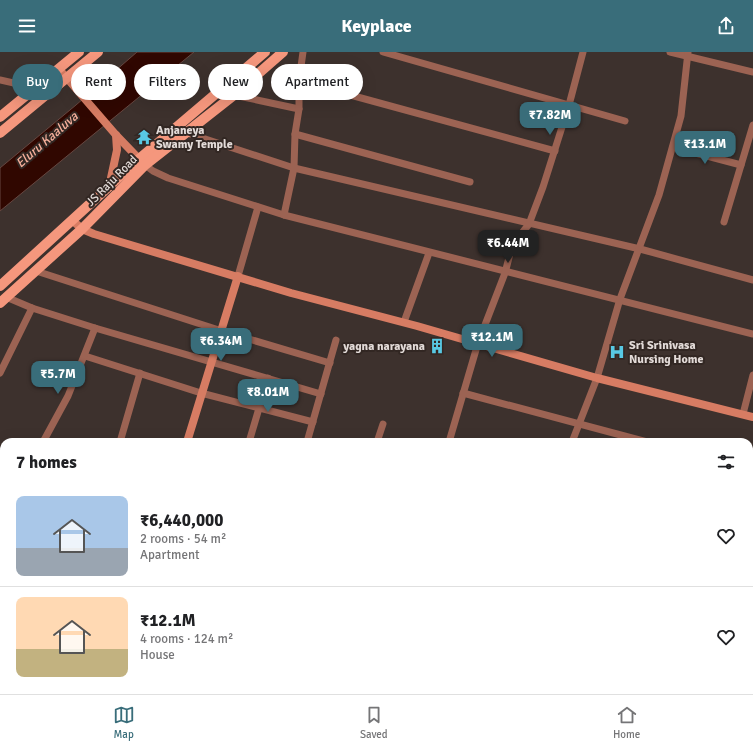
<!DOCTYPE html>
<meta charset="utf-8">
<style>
body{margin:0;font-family:Signika,sans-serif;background:#f6f6f6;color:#202124;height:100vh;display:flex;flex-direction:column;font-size:15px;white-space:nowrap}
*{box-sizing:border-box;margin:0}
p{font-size:13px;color:#757577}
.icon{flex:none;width:22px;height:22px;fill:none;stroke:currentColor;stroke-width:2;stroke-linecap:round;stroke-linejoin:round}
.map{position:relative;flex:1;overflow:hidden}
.panel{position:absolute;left:0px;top:386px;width:753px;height:256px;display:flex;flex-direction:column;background:#fff;border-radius:12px 12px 0 0;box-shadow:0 4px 16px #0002}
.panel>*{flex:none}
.top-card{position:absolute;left:12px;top:12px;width:400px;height:36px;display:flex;gap:8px}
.price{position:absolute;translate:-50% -34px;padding:0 9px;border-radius:8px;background:#396d7a;color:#fff;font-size:13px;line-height:26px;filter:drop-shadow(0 1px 2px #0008)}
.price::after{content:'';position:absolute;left:50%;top:24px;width:12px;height:9px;margin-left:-6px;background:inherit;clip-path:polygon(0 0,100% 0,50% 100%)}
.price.current{background:#222;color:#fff}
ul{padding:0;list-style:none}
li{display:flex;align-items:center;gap:12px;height:100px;padding:0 16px}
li+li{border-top:1px solid #e0e0e0}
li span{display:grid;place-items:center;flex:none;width:112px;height:80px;border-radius:8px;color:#555}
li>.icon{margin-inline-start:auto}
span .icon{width:48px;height:48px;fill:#fffc;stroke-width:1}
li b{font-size:17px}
h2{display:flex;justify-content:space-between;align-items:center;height:48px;padding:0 16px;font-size:17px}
.tag{padding:0 14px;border-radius:18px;background:#fff;box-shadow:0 4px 16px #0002;font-size:14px;line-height:36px}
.tag.current{background:#396d7a;color:#fff}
header{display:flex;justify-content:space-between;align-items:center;height:52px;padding:0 16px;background:#396d7a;color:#fff;font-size:18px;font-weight:800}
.tab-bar{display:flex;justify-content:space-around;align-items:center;height:56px;border-top:1px solid #e0e0e0;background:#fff;font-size:11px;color:#757577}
.tab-bar a{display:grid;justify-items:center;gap:2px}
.tab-bar .current{color:#396d7a}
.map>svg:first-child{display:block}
.water{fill:#300700;stroke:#664741}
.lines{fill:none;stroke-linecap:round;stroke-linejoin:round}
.street{stroke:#9c6353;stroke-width:7}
.secondary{stroke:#d77c63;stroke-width:8}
.primary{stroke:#f5977d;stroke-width:10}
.labels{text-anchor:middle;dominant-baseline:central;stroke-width:4;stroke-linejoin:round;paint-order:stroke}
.poi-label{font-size:12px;font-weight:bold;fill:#e3dbd8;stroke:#322723;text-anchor:start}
.street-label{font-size:12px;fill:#e3dbd8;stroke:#322723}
.water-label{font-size:13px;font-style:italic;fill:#f5af9b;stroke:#322723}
</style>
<header><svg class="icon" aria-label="menu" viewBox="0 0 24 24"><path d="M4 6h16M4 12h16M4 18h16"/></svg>Keyplace<svg class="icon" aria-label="share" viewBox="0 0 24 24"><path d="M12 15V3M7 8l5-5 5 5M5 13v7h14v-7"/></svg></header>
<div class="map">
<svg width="753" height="642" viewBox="0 0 753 642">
<rect width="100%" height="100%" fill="#3d312d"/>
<path class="water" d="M137,0h57l-194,159v-43l76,-63z"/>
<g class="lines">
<g class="street">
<path d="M303,0l-4,29 256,70"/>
<path d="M383,0l242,69"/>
<path d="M670,0l83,20"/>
<path d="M0,28l36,8 13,6"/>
<path d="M234,43l65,14"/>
<path d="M187,81l107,35 346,81 113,31"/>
<path d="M295,82l175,48"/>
<path d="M673,95l68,18"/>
<path d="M145,113l8,6 15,7 116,37 469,119"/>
<path d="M284,163l10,-47 1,-34 4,-25v-28"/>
<path d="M724,170l29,-97"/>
<path d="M36,219l186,60 108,32"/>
<path d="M238,224l20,-69"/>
<path d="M6,245l26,11 63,20 226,66"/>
<path d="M404,270l25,-69"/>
<path d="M85,304l116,37 112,29"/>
<path d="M0,321l32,-65"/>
<path d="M463,341l184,49"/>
<path d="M743,362l10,-39"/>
<path d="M43,390l25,-46 27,-68"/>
<path d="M120,390l20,-69"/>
<path d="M249,390l19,-64"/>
<path d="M307,390l29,-102"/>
<path d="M377,390l6,-18"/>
<path d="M449,390l29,-99 27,-70 7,-27 17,-22 14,-37 26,-82 14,-53"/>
<path d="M572,390l25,-64 23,-79 39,-104 22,-79 7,-64"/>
<path d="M0,402l4,3"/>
<path d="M0,431l4,-3"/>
<path d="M0,438l4,1"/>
<path d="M749,510l4,-1"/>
<path d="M0,520l4,-11"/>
<path d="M749,559l4,1"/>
<path d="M349,638l29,3"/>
<path d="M451,638l14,4"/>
<path d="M615,638l14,4"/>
<path d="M18,642l1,-4"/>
<path d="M98,642l13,-4"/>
<path d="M145,642l1,-4"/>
<path d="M228,642l1,-4"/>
<path d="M328,642v-4"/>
<path d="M416,642l1,-4"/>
<path d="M525,642l1,-4"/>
<path d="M595,642l1,-4"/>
<path d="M665,642l1,-4"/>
</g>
<g class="secondary">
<path d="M59,17l57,66 26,27"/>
<path d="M109,135l8,-37 -1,-15"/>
<path d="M72,168l10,9 12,5 197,59 126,33 180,52 156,39"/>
<path d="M187,390l51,-166"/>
<path d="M112,642l1,-4"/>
</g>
<g class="primary">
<path d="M0,65l79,-65"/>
<path d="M0,81l98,-81"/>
<path d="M0,234l139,-127 126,-107"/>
<path d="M0,251l82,-74 63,-64 89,-70 49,-43"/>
<path d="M749,481h4"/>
<path d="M749,499l4,-1"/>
<path d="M0,577l4,2"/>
<path d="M0,596l4,2"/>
</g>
</g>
<defs>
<symbol id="temple-bare" viewBox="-9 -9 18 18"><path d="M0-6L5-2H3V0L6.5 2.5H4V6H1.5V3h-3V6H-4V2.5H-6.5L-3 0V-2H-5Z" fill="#58c9e4" stroke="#322723" stroke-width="2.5" paint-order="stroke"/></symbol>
<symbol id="building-bare" viewBox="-9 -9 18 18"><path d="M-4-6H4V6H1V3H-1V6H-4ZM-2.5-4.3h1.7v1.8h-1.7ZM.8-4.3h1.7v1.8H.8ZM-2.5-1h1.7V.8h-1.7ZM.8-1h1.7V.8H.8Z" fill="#58c9e4" stroke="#322723" stroke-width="2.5" paint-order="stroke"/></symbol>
<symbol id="hospital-bare" viewBox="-9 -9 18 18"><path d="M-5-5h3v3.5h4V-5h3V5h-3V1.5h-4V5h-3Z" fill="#58c9e4" stroke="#322723" stroke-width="2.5" paint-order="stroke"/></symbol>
</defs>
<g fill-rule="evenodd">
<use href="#temple-bare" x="133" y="74" width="22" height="22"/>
<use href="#building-bare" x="426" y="283" width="22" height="22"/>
<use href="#hospital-bare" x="606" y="289" width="22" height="22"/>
</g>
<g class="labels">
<g class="poi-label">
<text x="156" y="78">Anjaneya<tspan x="156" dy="14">Swamy Temple</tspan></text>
<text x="629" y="293">Sri Srinivasa<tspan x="629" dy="14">Nursing Home</tspan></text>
<text x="425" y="294" text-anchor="end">yagna narayana</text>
</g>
<g class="street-label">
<text transform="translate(112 129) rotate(-45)">JS Raju Road</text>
</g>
<g class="water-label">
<text transform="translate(47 88) rotate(-41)">Eluru Kaaluva</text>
</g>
</g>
</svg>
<b class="price" style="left:550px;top:84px">₹7.82M</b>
<b class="price" style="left:705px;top:113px">₹13.1M</b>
<b class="price current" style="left:508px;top:212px">₹6.44M</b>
<b class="price" style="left:492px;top:306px">₹12.1M</b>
<b class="price" style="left:221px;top:310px">₹6.34M</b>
<b class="price" style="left:58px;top:343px">₹5.7M</b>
<b class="price" style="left:268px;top:361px">₹8.01M</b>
<div class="top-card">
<a class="tag current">Buy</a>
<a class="tag">Rent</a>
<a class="tag">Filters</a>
<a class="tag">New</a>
<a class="tag">Apartment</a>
</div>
<section class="panel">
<h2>7 homes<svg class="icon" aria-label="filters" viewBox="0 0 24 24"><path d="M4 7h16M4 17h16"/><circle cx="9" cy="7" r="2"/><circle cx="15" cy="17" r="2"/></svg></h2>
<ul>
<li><span style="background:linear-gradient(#a9c7e8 65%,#9aa5b1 0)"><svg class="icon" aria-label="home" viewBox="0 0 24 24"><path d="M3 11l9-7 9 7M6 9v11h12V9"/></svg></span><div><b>₹6,440,000</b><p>2 rooms · 54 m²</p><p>Apartment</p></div><svg class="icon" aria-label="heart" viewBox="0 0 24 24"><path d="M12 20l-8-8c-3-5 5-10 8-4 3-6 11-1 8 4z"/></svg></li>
<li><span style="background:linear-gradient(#ffd9b3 65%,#c2b280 0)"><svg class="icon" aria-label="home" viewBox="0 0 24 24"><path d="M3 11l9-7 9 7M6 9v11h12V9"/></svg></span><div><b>₹12.1M</b><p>4 rooms · 124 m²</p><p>House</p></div><svg class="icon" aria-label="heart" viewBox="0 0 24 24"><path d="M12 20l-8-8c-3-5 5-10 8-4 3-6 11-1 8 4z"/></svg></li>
</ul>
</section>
</div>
<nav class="tab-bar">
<a class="current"><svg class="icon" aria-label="map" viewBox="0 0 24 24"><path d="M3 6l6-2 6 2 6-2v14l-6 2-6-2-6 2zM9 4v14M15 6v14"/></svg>Map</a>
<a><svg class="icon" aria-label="saved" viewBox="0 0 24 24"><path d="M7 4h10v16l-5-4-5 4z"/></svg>Saved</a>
<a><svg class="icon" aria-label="home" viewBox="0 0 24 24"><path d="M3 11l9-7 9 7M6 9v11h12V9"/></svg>Home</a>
</nav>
